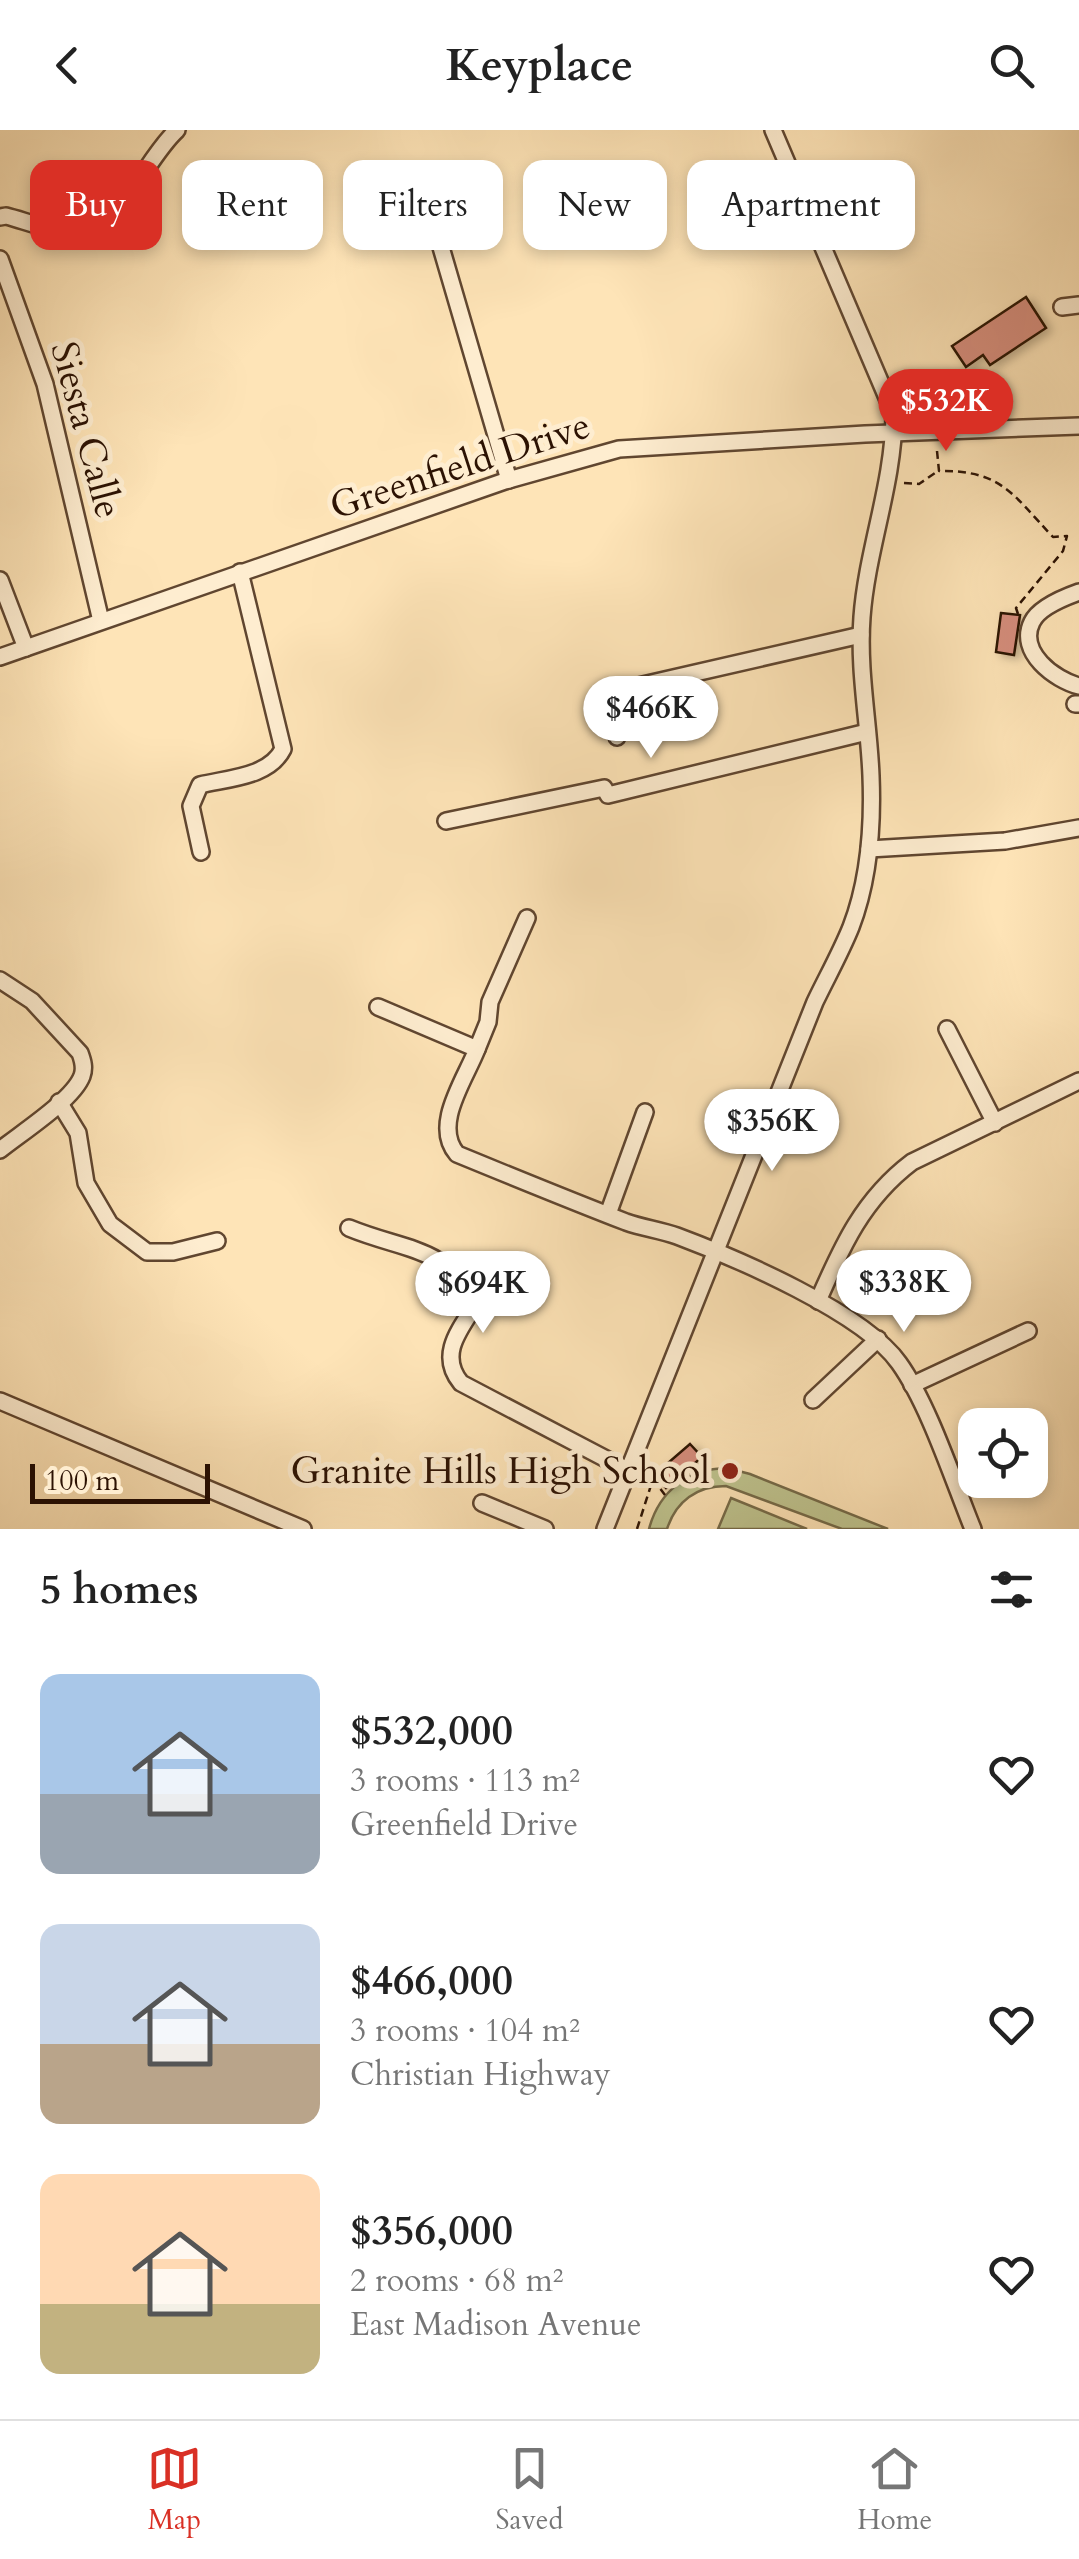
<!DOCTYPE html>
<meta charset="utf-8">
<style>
body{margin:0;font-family:Cardo,serif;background:#f2f2f2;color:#222;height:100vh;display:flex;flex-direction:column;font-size:38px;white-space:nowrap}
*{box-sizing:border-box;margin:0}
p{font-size:32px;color:#767676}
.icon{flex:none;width:55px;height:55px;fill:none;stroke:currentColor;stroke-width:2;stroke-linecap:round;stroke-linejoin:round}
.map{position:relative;height:1399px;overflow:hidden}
.panel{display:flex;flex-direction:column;background:#fff;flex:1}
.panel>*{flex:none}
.banner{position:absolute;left:30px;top:30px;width:1020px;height:90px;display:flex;gap:20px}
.fabs{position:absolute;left:958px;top:1278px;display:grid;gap:20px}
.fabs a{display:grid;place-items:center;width:90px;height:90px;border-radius:20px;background:#fff;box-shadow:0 5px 15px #0003;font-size:50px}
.scale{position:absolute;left:30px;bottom:25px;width:180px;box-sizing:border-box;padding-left:10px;border:5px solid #2c1203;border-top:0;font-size:28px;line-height:35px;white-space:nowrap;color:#2c1203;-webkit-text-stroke:8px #feedd0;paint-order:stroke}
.price{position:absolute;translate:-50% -85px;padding:0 22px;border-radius:35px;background:#fff;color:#222;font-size:32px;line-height:65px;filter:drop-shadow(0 2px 5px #0008)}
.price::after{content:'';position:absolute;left:50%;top:60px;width:30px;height:22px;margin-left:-15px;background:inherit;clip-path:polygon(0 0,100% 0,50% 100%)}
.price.selected{background:#d93025;color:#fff}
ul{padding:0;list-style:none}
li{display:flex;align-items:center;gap:30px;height:250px;padding:0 40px}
li span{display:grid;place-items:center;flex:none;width:280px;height:200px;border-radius:20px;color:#555}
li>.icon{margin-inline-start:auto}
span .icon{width:120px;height:120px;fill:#fffc;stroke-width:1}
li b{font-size:42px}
h2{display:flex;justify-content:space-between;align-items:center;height:120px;padding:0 40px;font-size:42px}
.chip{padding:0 35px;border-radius:20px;background:#fff;box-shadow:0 5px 15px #0003;font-size:35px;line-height:90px}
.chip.selected{background:#d93025;color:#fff}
header{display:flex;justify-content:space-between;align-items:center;height:130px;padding:0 40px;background:#fff;font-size:45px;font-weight:700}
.tab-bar{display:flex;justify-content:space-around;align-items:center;height:140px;border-top:2px solid #e0e0e0;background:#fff;font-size:28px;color:#767676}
.tab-bar a{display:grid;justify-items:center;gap:5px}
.tab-bar .selected{color:#d93025}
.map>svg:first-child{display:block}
.green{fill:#bfc48f;stroke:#766b49;stroke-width:2.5}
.building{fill:#d58d7c;stroke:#2c1203;stroke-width:2.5;filter:url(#shadow)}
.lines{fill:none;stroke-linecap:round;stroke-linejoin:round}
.minor-casing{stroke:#604630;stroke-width:20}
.path{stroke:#2c1203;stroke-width:2.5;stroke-dasharray:8 5;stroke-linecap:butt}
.minor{stroke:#feedd0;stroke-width:15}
.poi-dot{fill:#8f2418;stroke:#feedd0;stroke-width:4}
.labels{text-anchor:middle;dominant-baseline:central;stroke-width:10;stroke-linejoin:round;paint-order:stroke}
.street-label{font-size:38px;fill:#2c1203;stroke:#feedd0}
.poi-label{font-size:38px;fill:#2c1203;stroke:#feedd0;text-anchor:end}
</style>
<header><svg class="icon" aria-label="back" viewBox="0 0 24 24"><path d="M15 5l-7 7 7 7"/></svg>Keyplace<svg class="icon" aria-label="search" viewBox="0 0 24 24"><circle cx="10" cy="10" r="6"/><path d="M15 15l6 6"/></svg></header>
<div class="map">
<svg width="1079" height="1399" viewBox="0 0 1079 1399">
<defs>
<filter id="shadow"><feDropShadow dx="5.5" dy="3" stdDeviation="5" flood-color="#0004"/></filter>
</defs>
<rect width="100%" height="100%" fill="#fee4b7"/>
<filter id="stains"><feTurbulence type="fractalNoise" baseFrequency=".002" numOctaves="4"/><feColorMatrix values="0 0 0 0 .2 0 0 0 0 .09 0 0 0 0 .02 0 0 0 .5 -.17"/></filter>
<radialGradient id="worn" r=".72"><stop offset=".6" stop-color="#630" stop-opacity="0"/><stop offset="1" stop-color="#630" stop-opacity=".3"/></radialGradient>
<g class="green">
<path d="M727,1338l23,6 138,55h-46l-116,-43c-29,0 -50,15 -59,43h-18c10,-38 39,-60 78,-61z"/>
<path d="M731,1368l76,31h-89z"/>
</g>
<g class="building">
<path d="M1026,167l20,31 -56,37 -7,-10 -17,12 -14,-21z"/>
<path d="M1001,483l19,2 -6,40 -18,-3z"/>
<path d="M690,1314l12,13 -36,31 -12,-13z"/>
</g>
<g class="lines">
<defs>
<g id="minor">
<path d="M431,83l78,267"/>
<path d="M0,87l6,-1c20,5 40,14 61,14 55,3 75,-68 110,-100"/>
<path d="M0,129l45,125 56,237"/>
<path d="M1062,177l17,-2"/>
<path d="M0,450l26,68"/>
<path d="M1079,462c-14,5 -40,15 -47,30 -15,30 23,58 47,64"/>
<path d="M0,527l505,-176 114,-32 246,-15 214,-8"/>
<path d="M1075,574h4"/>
<path d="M617,607c-2,-24 -3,-35 17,-50l227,-52"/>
<path d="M446,691l158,-33 4,7 259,-63"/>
<path d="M869,719l136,-8 74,-13"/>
<path d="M201,722l-10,-46 9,-21c29,-7 69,-8 83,-36l-43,-177"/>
<path d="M0,850l32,21 48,52c3,8 5,15 2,23 -9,24 -61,57 -82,74"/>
<path d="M378,877l99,42c-12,31 -45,76 -20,105 56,23 112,46 169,68 17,6 34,8 51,14 59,22 187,77 222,127 30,42 54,117 74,166"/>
<path d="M947,899l48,94"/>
<path d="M477,919l11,-27 2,-20 37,-84"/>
<path d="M59,972l19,31 8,50 24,41 37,28h26l44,-11"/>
<path d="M608,1084l37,-102"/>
<path d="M349,1098c56,23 93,17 129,73 -17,27 -41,53 -17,82l168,88"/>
<path d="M818,1171c24,-55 45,-102 94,-139l167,-81"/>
<path d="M912,1255l116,-54"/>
<path d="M813,1270l65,-61"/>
<path d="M0,1271l303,128"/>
<path d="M482,1373l63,26"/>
<path d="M605,1399l210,-527c12,-25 26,-50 36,-75 18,-47 22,-101 20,-151 -2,-53 -13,-105 -9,-159 5,-68 32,-134 32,-203l-121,-284"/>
</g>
</defs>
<use href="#minor" class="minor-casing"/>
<g class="path">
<path d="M937,321l2,20c63,-1 74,24 114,66l14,-1 -4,15 -47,57 2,6"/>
<path d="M904,353l15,1 19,-13"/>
<path d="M637,1399l16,-50 12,16"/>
</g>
<use href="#minor" class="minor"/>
</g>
<circle class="poi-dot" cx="730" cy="1341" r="10"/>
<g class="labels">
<g class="street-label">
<text transform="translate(86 300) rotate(75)">Siesta Calle</text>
<text transform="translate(460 336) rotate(-18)">Greenfield Drive</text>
</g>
<g class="poi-label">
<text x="710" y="1341">Granite Hills High School</text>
</g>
</g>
<rect width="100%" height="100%" filter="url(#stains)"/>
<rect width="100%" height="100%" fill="url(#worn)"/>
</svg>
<div class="fabs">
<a><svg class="icon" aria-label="locate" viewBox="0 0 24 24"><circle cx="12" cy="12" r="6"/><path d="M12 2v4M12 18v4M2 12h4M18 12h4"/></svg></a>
</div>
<div class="scale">100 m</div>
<b class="price selected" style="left:946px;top:324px">$532K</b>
<b class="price" style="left:651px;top:631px">$466K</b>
<b class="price" style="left:772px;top:1044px">$356K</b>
<b class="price" style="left:904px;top:1205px">$338K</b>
<b class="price" style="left:483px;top:1206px">$694K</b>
<div class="banner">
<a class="chip selected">Buy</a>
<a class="chip">Rent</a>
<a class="chip">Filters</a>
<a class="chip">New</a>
<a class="chip">Apartment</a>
</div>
</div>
<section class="panel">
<h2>5 homes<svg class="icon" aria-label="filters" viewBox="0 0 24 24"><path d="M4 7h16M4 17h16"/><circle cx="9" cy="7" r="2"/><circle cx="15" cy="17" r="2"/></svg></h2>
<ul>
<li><span style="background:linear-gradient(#a9c7e8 60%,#9aa5b1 0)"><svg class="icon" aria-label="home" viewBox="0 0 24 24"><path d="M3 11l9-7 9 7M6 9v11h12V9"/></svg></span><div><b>$532,000</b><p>3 rooms · 113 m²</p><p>Greenfield Drive</p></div><svg class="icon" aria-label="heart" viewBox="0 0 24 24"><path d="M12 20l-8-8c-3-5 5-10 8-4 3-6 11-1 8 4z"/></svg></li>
<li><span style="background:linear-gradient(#c9d6e8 60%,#b9a48a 0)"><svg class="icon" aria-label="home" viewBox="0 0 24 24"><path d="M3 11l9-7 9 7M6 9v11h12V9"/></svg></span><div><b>$466,000</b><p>3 rooms · 104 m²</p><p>Christian Highway</p></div><svg class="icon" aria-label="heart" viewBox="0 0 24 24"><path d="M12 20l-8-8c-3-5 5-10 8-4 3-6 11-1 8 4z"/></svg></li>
<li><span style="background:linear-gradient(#ffd9b3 65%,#c2b280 0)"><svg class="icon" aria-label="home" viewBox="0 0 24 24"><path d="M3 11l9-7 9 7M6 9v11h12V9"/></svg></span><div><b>$356,000</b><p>2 rooms · 68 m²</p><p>East Madison Avenue</p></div><svg class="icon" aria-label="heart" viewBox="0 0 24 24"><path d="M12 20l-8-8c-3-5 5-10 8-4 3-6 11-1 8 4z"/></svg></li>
</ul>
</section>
<nav class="tab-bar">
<a class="selected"><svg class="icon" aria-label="map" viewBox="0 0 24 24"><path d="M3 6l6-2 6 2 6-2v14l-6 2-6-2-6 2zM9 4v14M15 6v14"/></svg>Map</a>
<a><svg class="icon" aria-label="saved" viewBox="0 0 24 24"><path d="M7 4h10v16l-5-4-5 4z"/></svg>Saved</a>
<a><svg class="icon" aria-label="home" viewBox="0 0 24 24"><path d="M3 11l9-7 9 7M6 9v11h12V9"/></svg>Home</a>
</nav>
